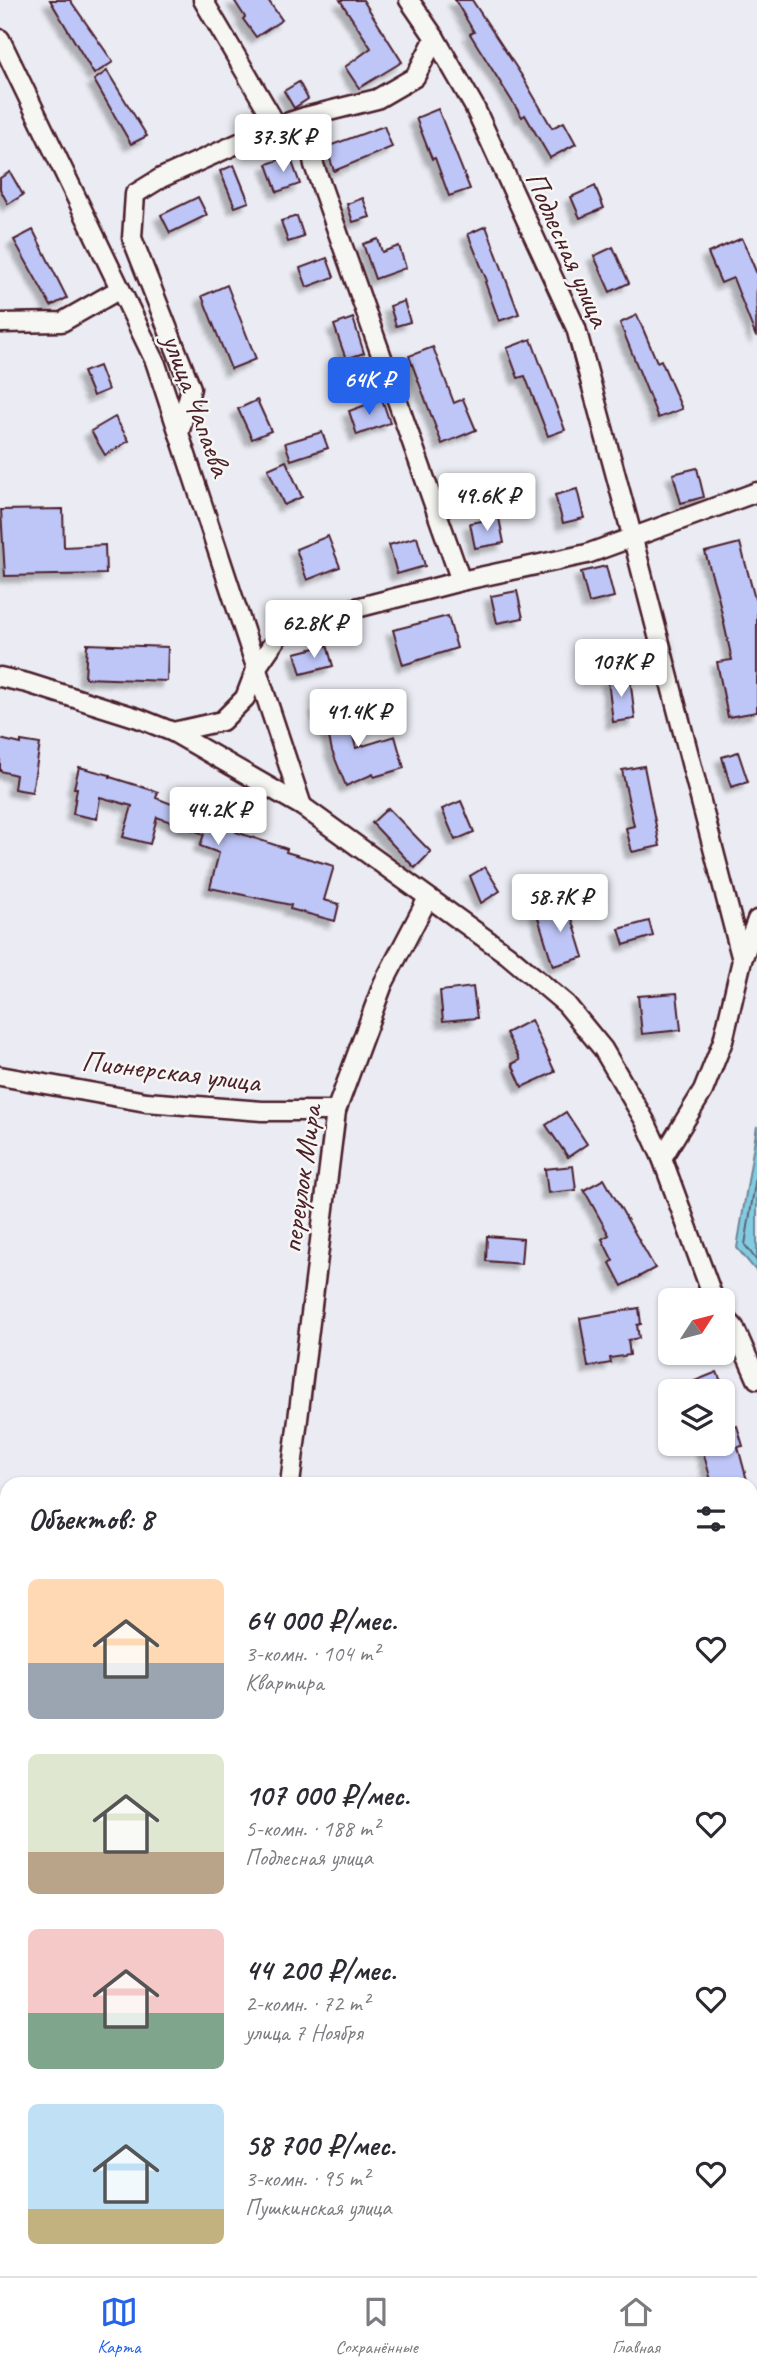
<!DOCTYPE html>
<html lang="ru">
<meta charset="utf-8">
<style>
body{margin:0;font-family:Caveat,sans-serif;background:#f2f2f3;color:#2b2b33;height:100vh;display:flex;flex-direction:column;font-size:26px;white-space:nowrap}
*{box-sizing:border-box;margin:0}
p{font-size:23px;color:#7c7c81}
.icon{flex:none;width:38px;height:38px;fill:none;stroke:currentColor;stroke-width:2;stroke-linecap:round;stroke-linejoin:round}
.map{position:relative;flex:1;overflow:hidden}
.details{position:absolute;left:0px;top:1477px;width:758px;height:800px;display:flex;flex-direction:column;background:#fff;border-radius:21px 21px 0 0;box-shadow:0 2px 5px #0004}
.details>*{flex:none}
.needle{width:46px;rotate:54deg}
.controls{position:absolute;left:658px;top:1288px;display:grid;gap:14px}
.controls a{display:grid;place-items:center;width:77px;height:77px;border-radius:10px;background:#fff;box-shadow:0 2px 5px #0004;font-size:35px}
.price{position:absolute;translate:-50% -60px;padding:0 16px;border-radius:7px;background:#fff;color:#222;font-size:23px;line-height:46px;filter:drop-shadow(0 2px 4px #0008)}
.price::after{content:'';position:absolute;left:50%;top:42px;width:21px;height:16px;margin-left:-10px;background:inherit;clip-path:polygon(0 0,100% 0,50% 100%)}
.price.on{background:#2563eb;color:#fff}
ul{padding:0;list-style:none}
li{display:flex;align-items:center;gap:21px;height:175px;padding:0 28px}
li span{display:grid;place-items:center;flex:none;width:196px;height:140px;border-radius:10px;color:#555}
li>.icon{margin-inline-start:auto}
span .icon{width:84px;height:84px;fill:#fffc;stroke-width:1}
li b{font-size:30px}
h2{display:flex;justify-content:space-between;align-items:center;height:84px;padding:0 28px;font-size:30px}
.dock{display:flex;justify-content:space-around;align-items:center;height:98px;border-top:2px solid #e1e1e2;background:#fff;font-size:19px;color:#7c7c81}
.dock a{display:grid;justify-items:center;gap:4px}
.dock .on{color:#2563eb}
.map>svg:first-child{display:block}
.water{fill:#82cce2;stroke:#6c8799;stroke-width:2}
.lines{fill:none;stroke-linecap:round;stroke-linejoin:round}
.shore{stroke:#606474;stroke-width:2}
.building{fill:#bec6f8;stroke:#4a1f2b;stroke-width:2;filter:url(#shadow)}
.minor-casing{stroke:#4a1f2b;stroke-width:23}
.minor{stroke:#f6f6f2;stroke-width:18}
.labels{text-anchor:middle;dominant-baseline:central;stroke-width:5;stroke-linejoin:round;paint-order:stroke}
.street-label{font-size:30px;fill:#4a1f2b;stroke:#f6f6f2}
</style>
<div class="map">
<svg width="757" height="2276" viewBox="0 0 757 2276">
<defs>
<filter id="shadow"><feDropShadow dx="-6" dy="6" stdDeviation="2" flood-color="#0004"/></filter>
</defs>
<rect width="100%" height="100%" fill="#ebecf3"/>
<filter id="ink" filterUnits="userSpaceOnUse"><feTurbulence type="fractalNoise" baseFrequency=".0143" numOctaves="2"/><feDisplacementMap in="SourceGraphic" scale="14" xChannelSelector="R" yChannelSelector="G"/><feConvolveMatrix kernelMatrix="1 2 1 2 8 2 1 2 1" color-interpolation-filters="sRGB"/></filter>
<g filter="url(#ink)">
<path class="water" d="M757,1126v146l-20,-24z"/>
<g class="lines">
<path class="shore" d="M757,1171l-12,74 12,16"/>
</g>
<g class="building">
<path d="M50,0h20l43,62 -19,12z"/>
<path d="M234,0h34l14,20 -26,17 -13,-18 2,-2z"/>
<path d="M340,0h23l39,62 -43,26 -14,-21 26,-19z"/>
<path d="M455,0h17l50,76 30,52 12,-6 12,22 -26,14 -25,-43 -3,2 -52,-83 4,-2z"/>
<path d="M107,71l40,65 -16,8 -37,-64z"/>
<path d="M299,82l9,17 -14,9 -10,-17z"/>
<path d="M438,109l32,80 -21,7 -14,-38 -3,1 -16,-41z"/>
<path d="M384,126l8,21 -58,24 -8,-24z"/>
<path d="M290,156l10,28 -23,8 -10,-28z"/>
<path d="M234,165l15,37 -14,5 -15,-36z"/>
<path d="M10,172l13,23 -15,9 -8,-15v-11z"/>
<path d="M595,186l9,22 -24,10 -9,-21z"/>
<path d="M198,197l9,18 -37,18 -9,-18z"/>
<path d="M363,198l7,19 -17,5 -6,-18z"/>
<path d="M297,216l7,21 -16,5 -7,-21z"/>
<path d="M486,226l33,88 -20,7 -14,-39 2,-1 -19,-47z"/>
<path d="M33,230l34,68 -16,8 -37,-66z"/>
<path d="M742,238l15,36 -1,63 -23,-59 -12,5 -13,-30z"/>
<path d="M378,239l4,13 17,-6 7,22 -31,11 -12,-35z"/>
<path d="M613,247l16,36 -19,9 -16,-36z"/>
<path d="M327,258l7,19 -27,10 -7,-19z"/>
<path d="M227,285l29,74 -25,10 -29,-73z"/>
<path d="M404,301l6,21 -14,4 -6,-20z"/>
<path d="M637,315l20,47 4,-2 21,49 -24,9 -38,-95z"/>
<path d="M353,318l11,35 -18,6 -12,-34z"/>
<path d="M531,339l34,91 -17,6 -23,-60 -7,2 -11,-30z"/>
<path d="M433,347l21,56 9,-4 13,31 -34,14 -33,-88z"/>
<path d="M99,366l9,24 -15,6 -10,-24z"/>
<path d="M382,399l8,24 -33,12 -8,-24z"/>
<path d="M257,400l14,31 -19,8 -14,-30z"/>
<path d="M115,417l14,24 -24,14 -14,-24z"/>
<path d="M322,432l6,16 -37,12 -6,-17z"/>
<path d="M286,461l16,36 -18,8 -16,-36z"/>
<path d="M697,468l7,29 -23,6 -8,-29z"/>
<path d="M577,489l7,29 -21,5 -8,-28z"/>
<path d="M63,509l1,38 41,-2 1,29 -101,2 -4,-66z"/>
<path d="M499,518l5,25 -29,5 -5,-25z"/>
<path d="M328,536l12,31 -33,13 -11,-31z"/>
<path d="M417,537l8,29 -28,8 -8,-29z"/>
<path d="M740,543l15,56 2,-1v114l-29,5 -11,-55 15,-2 -14,-64 -13,-44z"/>
<path d="M606,566l8,31 -25,6 -8,-31z"/>
<path d="M517,591l6,27 -26,5 -6,-27z"/>
<path d="M448,616l9,32 -54,17 -10,-35z"/>
<path d="M87,644l81,3 -1,34 -82,-3z"/>
<path d="M327,645l6,21 -32,8 -6,-21z"/>
<path d="M630,677l5,42 -22,3 -5,-42z"/>
<path d="M341,702l7,27 3,-1 5,20 39,-12 9,32 -30,9 -1,-3 -27,12 -14,-35 -5,-23 -4,1 -6,-22z"/>
<path d="M0,739l21,5v-3l19,3 -8,48 -18,-3 2,-14 -16,-4z"/>
<path d="M738,752l10,30 -17,5 -9,-30z"/>
<path d="M644,766l16,80 -28,6 -6,-24 8,-2 -12,-56z"/>
<path d="M79,767l31,8v2l48,15 -2,6 80,31v3l51,17 -1,3 48,14 -10,34 15,4 -4,17 -45,-12 1,-4 -81,-17 9,-35 -19,-7 4,-12 -47,-17 -7,27 -27,-7 9,-31 -32,-9 -3,22 -24,-5 4,-26h-3z"/>
<path d="M461,801l13,31 -19,8 -13,-31z"/>
<path d="M388,808l43,44 -16,16 -43,-45z"/>
<path d="M485,867l15,24 -19,12 -11,-27z"/>
<path d="M567,902l17,55 -31,9 -17,-55z"/>
<path d="M649,921l4,15 -29,9 -5,-16z"/>
<path d="M473,987l4,31 -34,3 -3,-30z"/>
<path d="M677,993l4,37 -39,4 -4,-38z"/>
<path d="M531,1020l24,52 -33,15 -10,-23 8,-4 -14,-27z"/>
<path d="M566,1112l21,32 -19,13 -22,-32z"/>
<path d="M573,1166l3,24 -28,3 -3,-24z"/>
<path d="M604,1179l51,89 -33,18 -12,-23 3,-2 -11,-22 7,-4 -25,-45z"/>
<path d="M487,1236l36,3 -2,25 -35,-3z"/>
<path d="M639,1308l2,16 -4,1 2,13 -11,2 2,15 -20,3 1,5 -23,4 -8,-49z"/>
<path d="M717,1372l6,14 -14,5h-39z"/>
<path d="M728,1408l5,19 4,-1 6,20 -5,1 10,37h-36l-11,-40h22v-35z"/>
</g>
<g class="lines">
<defs>
<g id="minor">
<path d="M203,0l74,126"/>
<path d="M409,0l26,38 39,68 102,222 57,211 109,421"/>
<path d="M0,39l155,322 147,445"/>
<path d="M305,117l9,48 147,416"/>
<path d="M0,323l62,-1 58,-33"/>
<path d="M179,434l12,-46 -59,-150 3,-44 26,-16 116,-52 28,-9 72,-18 38,-22 20,-39"/>
<path d="M0,677l27,6 111,35 35,14 129,74 206,149 58,49 37,45 42,72 17,37 52,142"/>
<path d="M173,732l49,-11 23,-23 12,-31 24,-35 29,-12 151,-39 126,-27 170,-62"/>
<path d="M0,1076l146,26 116,9h74"/>
<path d="M662,1158l41,-67 20,-50 19,-81 15,-40"/>
<path d="M723,1315l11,12 23,52"/>
<path d="M290,1484l46,-373 47,-127 45,-86"/>
<path d="M751,2162h6"/>
<path d="M382,2276v-6"/>
<path d="M558,2276v-6"/>
</g>
</defs>
<use href="#minor" class="minor-casing"/>
<use href="#minor" class="minor"/>
</g>
</g>
<g class="labels">
<g class="street-label">
<text transform="translate(568 249) rotate(66)">Подлесная улица</text>
<text transform="translate(197 405) rotate(70)">улица Чапаева</text>
<text transform="translate(171 1071) rotate(7)">Пионерская улица</text>
<text transform="translate(301 1179) rotate(-82)">переулок Мира</text>
</g>
</g>
</svg>
<div class="controls">
<a><svg class="needle" viewBox="-14 -14 28 28"><path d="M0-13l5 13h-10z" fill="#e53935"/><path d="M0 13l5-13h-10z" fill="#7c7c81"/></svg></a>
<a><svg class="icon" aria-label="layers" viewBox="0 0 24 24"><path d="M12 4l9 5-9 5-9-5zM3 14l9 5 9-5"/></svg></a>
</div>
<b class="price" style="left:283px;top:174px">37.3K ₽</b>
<b class="price on" style="left:369px;top:417px">64K ₽</b>
<b class="price" style="left:487px;top:533px">49.6K ₽</b>
<b class="price" style="left:314px;top:660px">62.8K ₽</b>
<b class="price" style="left:621px;top:699px">107K ₽</b>
<b class="price" style="left:358px;top:749px">41.4K ₽</b>
<b class="price" style="left:218px;top:847px">44.2K ₽</b>
<b class="price" style="left:560px;top:934px">58.7K ₽</b>
<section class="details">
<h2>Объектов: 8<svg class="icon" aria-label="filters" viewBox="0 0 24 24"><path d="M4 7h16M4 17h16"/><circle cx="9" cy="7" r="2"/><circle cx="15" cy="17" r="2"/></svg></h2>
<ul>
<li><span style="background:linear-gradient(#ffd9b3 60%,#9aa5b1 0)"><svg class="icon" aria-label="home" viewBox="0 0 24 24"><path d="M3 11l9-7 9 7M6 9v11h12V9"/></svg></span><div><b>64 000 ₽/мес.</b><p>3-комн. · 104 m²</p><p>Квартира</p></div><svg class="icon" aria-label="heart" viewBox="0 0 24 24"><path d="M12 20l-8-8c-3-5 5-10 8-4 3-6 11-1 8 4z"/></svg></li>
<li><span style="background:linear-gradient(#dfe7d0 70%,#b9a48a 0)"><svg class="icon" aria-label="home" viewBox="0 0 24 24"><path d="M3 11l9-7 9 7M6 9v11h12V9"/></svg></span><div><b>107 000 ₽/мес.</b><p>5-комн. · 188 m²</p><p>Подлесная улица</p></div><svg class="icon" aria-label="heart" viewBox="0 0 24 24"><path d="M12 20l-8-8c-3-5 5-10 8-4 3-6 11-1 8 4z"/></svg></li>
<li><span style="background:linear-gradient(#f6c9c9 60%,#7fa58c 0)"><svg class="icon" aria-label="home" viewBox="0 0 24 24"><path d="M3 11l9-7 9 7M6 9v11h12V9"/></svg></span><div><b>44 200 ₽/мес.</b><p>2-комн. · 72 m²</p><p>улица 7 Ноября</p></div><svg class="icon" aria-label="heart" viewBox="0 0 24 24"><path d="M12 20l-8-8c-3-5 5-10 8-4 3-6 11-1 8 4z"/></svg></li>
<li><span style="background:linear-gradient(#bfe0f5 75%,#c2b280 0)"><svg class="icon" aria-label="home" viewBox="0 0 24 24"><path d="M3 11l9-7 9 7M6 9v11h12V9"/></svg></span><div><b>58 700 ₽/мес.</b><p>3-комн. · 95 m²</p><p>Пушкинская улица</p></div><svg class="icon" aria-label="heart" viewBox="0 0 24 24"><path d="M12 20l-8-8c-3-5 5-10 8-4 3-6 11-1 8 4z"/></svg></li>
</ul>
</section>
</div>
<nav class="dock">
<a class="on"><svg class="icon" aria-label="map" viewBox="0 0 24 24"><path d="M3 6l6-2 6 2 6-2v14l-6 2-6-2-6 2zM9 4v14M15 6v14"/></svg>Карта</a>
<a><svg class="icon" aria-label="saved" viewBox="0 0 24 24"><path d="M7 4h10v16l-5-4-5 4z"/></svg>Сохранённые</a>
<a><svg class="icon" aria-label="home" viewBox="0 0 24 24"><path d="M3 11l9-7 9 7M6 9v11h12V9"/></svg>Главная</a>
</nav>
